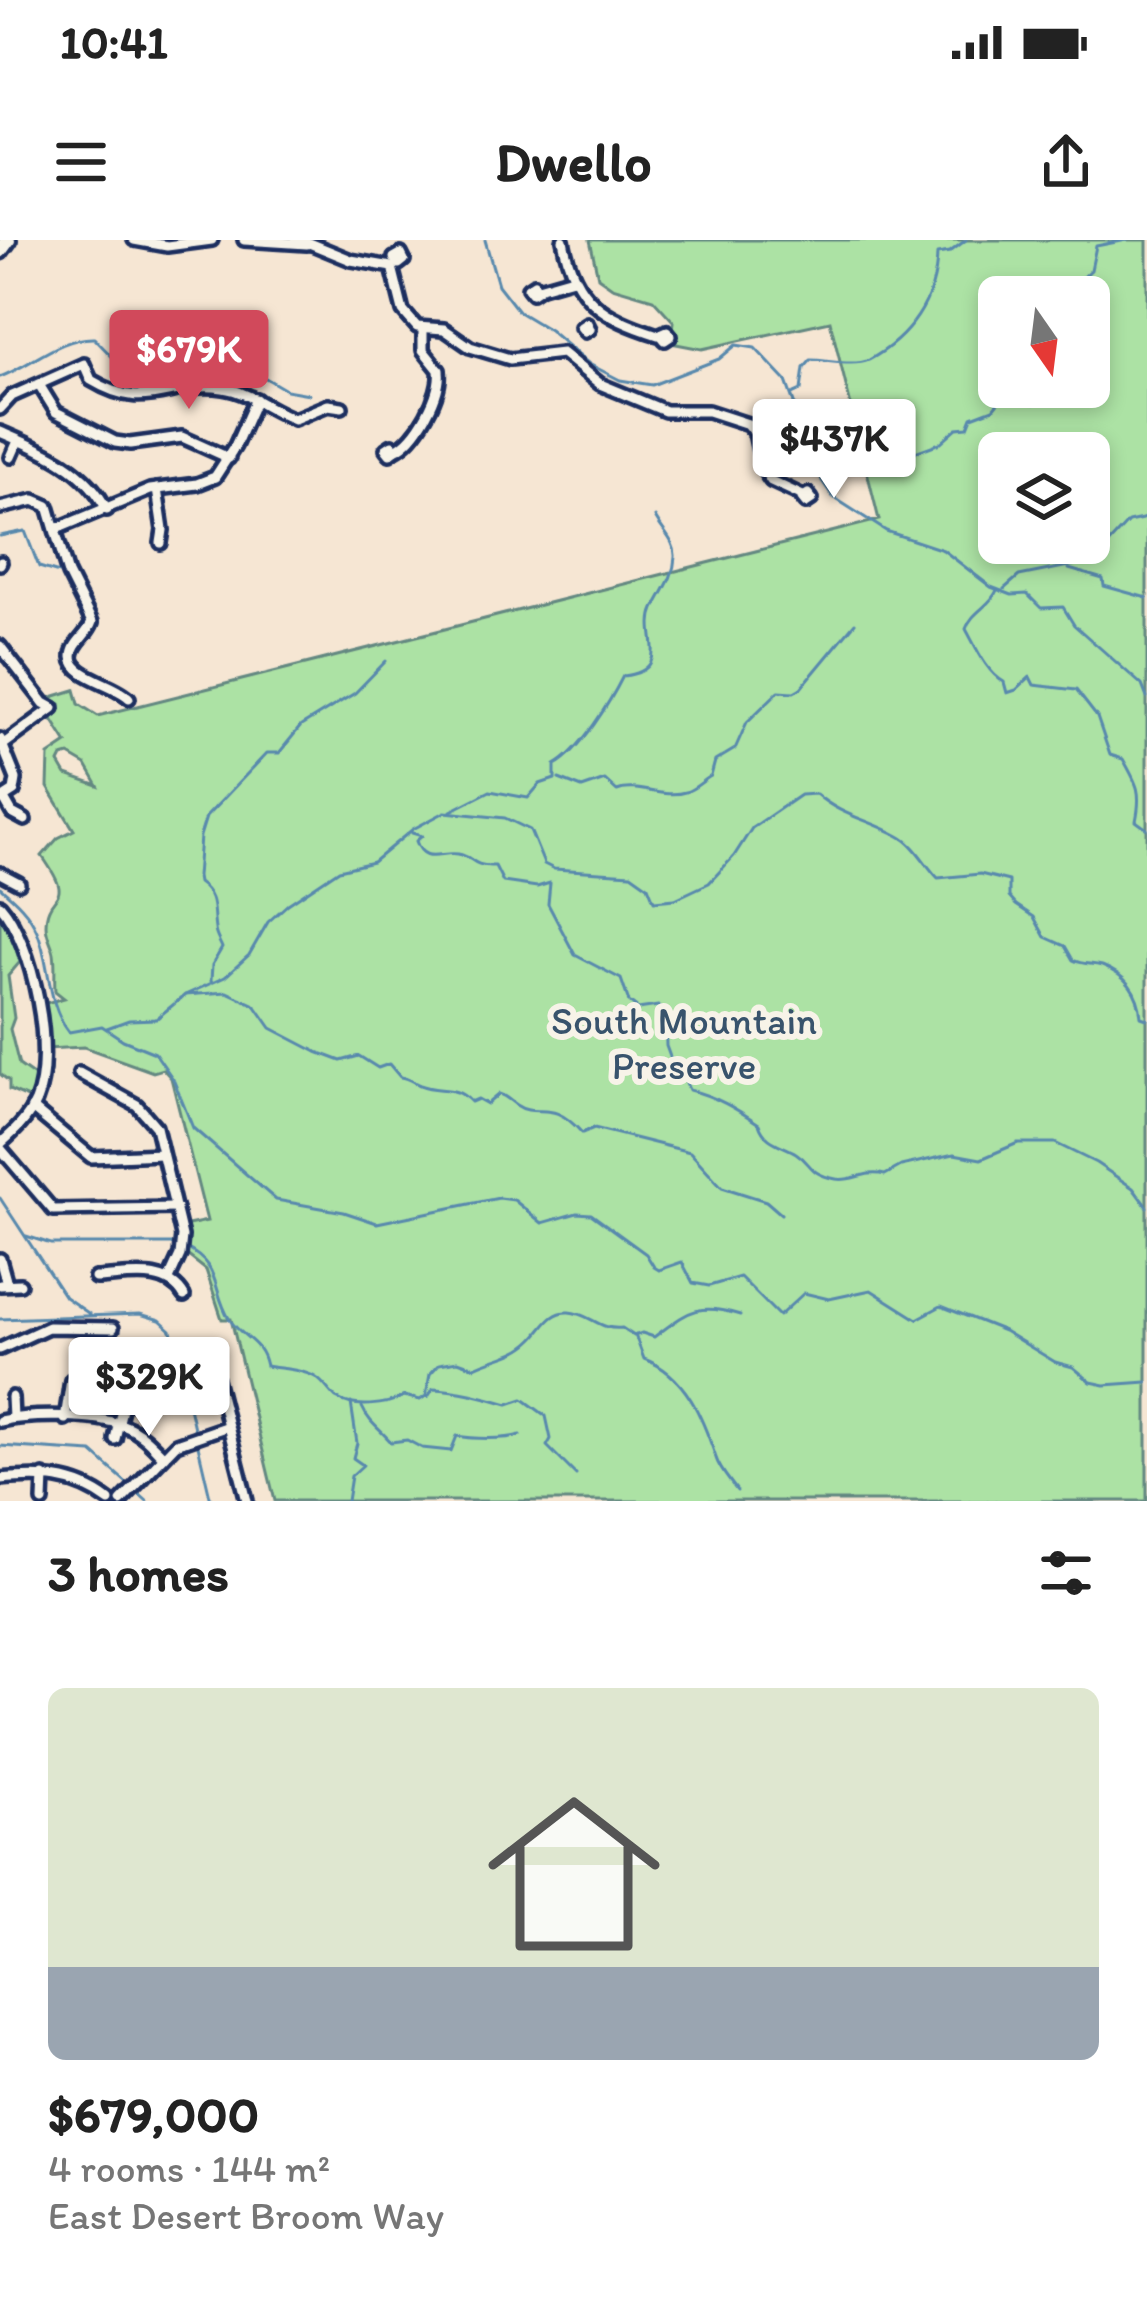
<!DOCTYPE html>
<meta charset="utf-8">
<style>
body{margin:0;font-family:Itim,sans-serif;background:#f6f6f6;color:#222;height:100vh;display:flex;flex-direction:column;font-size:45px;white-space:nowrap}
*{box-sizing:border-box;margin:0}
p{font-size:39px;color:#767676}
.icon{flex:none;width:66px;height:66px;fill:none;stroke:currentColor;stroke-width:2;stroke-linecap:round;stroke-linejoin:round}
.map{position:relative;height:1261px;overflow:hidden}
.panel{display:flex;flex-direction:column;background:#fff;flex:1}
.panel>*{flex:none}
.needle{width:78px;rotate:166deg}
.buttons{position:absolute;left:978px;top:36px;display:grid;gap:24px}
.buttons a{display:grid;place-items:center;width:132px;height:132px;border-radius:18px;background:#fff;box-shadow:0 6px 18px #0003;font-size:60px}
.price{position:absolute;translate:-50% -102px;padding:0 27px;border-radius:12px;background:#fff;color:#222;font-size:39px;line-height:78px;filter:drop-shadow(0 3px 6px #0008)}
.price::after{content:'';position:absolute;left:50%;top:72px;width:36px;height:27px;margin-left:-18px;background:inherit;clip-path:polygon(0 0,100% 0,50% 100%)}
.price.active{background:#d1495b;color:#fff}
ul{padding:0;list-style:none}
li{display:grid;align-content:center;gap:24px;height:636px;padding:0 48px}
li+li{border-top:3px solid #e0e0e0}
li span{display:grid;place-items:center;height:372px;border-radius:18px;color:#555}
li>.icon{margin-inline-start:auto}
span .icon{width:216px;height:216px;fill:#fffc;stroke-width:1}
li b{font-size:51px}
h2{display:flex;justify-content:space-between;align-items:center;height:144px;padding:0 48px;font-size:51px}
.status{display:flex;justify-content:space-between;align-items:center;height:84px;padding:0 60px;background:#fff;direction:ltr}
.status svg{height:33px;fill:currentColor}
header{display:flex;justify-content:space-between;align-items:center;height:156px;padding:0 48px;background:#fff;font-size:54px;font-weight:700}
.map>svg:first-child{display:block}
.green{fill:#ace2a4;stroke:#648881;stroke-width:3;fill-rule:evenodd}
.lines{fill:none;stroke-linecap:round;stroke-linejoin:round}
.stream{stroke:#5889ad;stroke-width:3}
.minor-casing{stroke:#1b2f5e;stroke-width:18}
.major-casing{stroke:#1b2f5e;stroke-width:22}
.minor{stroke:#f7f3e8;stroke-width:9}
.major{stroke:#f7f3e8;stroke-width:14}
.labels{text-anchor:middle;dominant-baseline:central;stroke-width:12;stroke-linejoin:round;paint-order:stroke}
.park-label{font-size:39px;fill:#38536c;stroke:#f7f3e8}
</style>
<div class="status"><b>10:41</b><svg viewBox="0 0 49 12"><path d="M0 12V9h3v3zM5 12V6h3v6zM10 12V3h3v9zM15 12V0h3v12zM26 1h20v11H26zM47 4h2v5h-2z"/></svg></div>
<header><svg class="icon" aria-label="menu" viewBox="0 0 24 24"><path d="M4 6h16M4 12h16M4 18h16"/></svg>Dwello<svg class="icon" aria-label="share" viewBox="0 0 24 24"><path d="M12 15V3M7 8l5-5 5 5M5 13v7h14v-7"/></svg></header>
<div class="map">
<svg width="1147" height="1261" viewBox="0 0 1147 1261">
<rect width="100%" height="100%" fill="#f6e6d3"/>
<filter id="ink" filterUnits="userSpaceOnUse"><feTurbulence type="fractalNoise" baseFrequency=".00833" numOctaves="2"/><feDisplacementMap in="SourceGraphic" scale="24" xChannelSelector="R" yChannelSelector="G"/><feConvolveMatrix kernelMatrix="1 2 1 2 8 2 1 2 1" color-interpolation-filters="sRGB"/></filter>
<g filter="url(#ink)">
<g class="green">
<path d="M590,0h557v1261h-872l-44,-182h-9l-16,-49 -23,-18v-26l24,-5 -36,-143 -8,-9 -10,3 -69,-25 -38,2 -4,-45 22,-6 -9,-7c-1,-12 1,-25 -1,-38 -2,-10 -8,-18 -8,-28 0,-37 32,-18 -4,-69l16,-18 16,-8 -26,-43 1,-32 18,-12 -17,-27 8,-4 2,-8 -11,-6 26,-8 4,14 19,12 781,-196 -49,-199 -128,28 -31,-6 3,-21 -21,-23 -41,-12 -14,-10zM999,57h90v90h-90zM999,213h90v90h-90zM69,515l17,10 12,21 -32,-11 -7,-12 3,-6z"/>
<path d="M0,679l8,4 12,39 -12,14 6,42 -4,11 9,36 17,12 -6,22 -21,-9v-9l-9,-7z"/>
</g>
<g class="lines">
<g class="stream">
<path d="M485,0l13,45 21,27 30,18 40,34 31,16 32,5 67,-26 17,-14 19,3 31,33 36,100 11,16 53,34 57,19 48,37 21,8 15,-1 14,14 22,-1 11,18 68,60 5,13"/>
<path d="M1062,57l29,-27 5,-24 31,-6"/>
<path d="M0,137c32,-12 60,-40 94,-39l29,30 15,4 76,-9 38,7 34,20 23,4"/>
<path d="M792,154l9,-4 3,-22 7,-8c16,0 43,7 58,0 40,-22 67,-59 68,-106l13,-2 16,-12"/>
<path d="M817,224l19,-5 41,9 16,-2 14,-11 33,-12 17,-15 11,-1 4,-10 21,-8 13,-16 28,11 10,-5 6,-12"/>
<path d="M0,296l25,-5 14,36 20,6"/>
<path d="M1069,329l34,10 1,7 43,12"/>
<path d="M1004,349l15,-13 55,-11 32,-19 22,-24 19,-4"/>
<path d="M997,350c-6,16 -25,21 -31,39 10,18 20,43 38,53l3,11 9,-3 14,-13 4,8 42,5 21,27 13,38 13,4c15,26 19,33 13,62l11,8"/>
<path d="M559,539l23,9 23,-8 12,11c19,-8 46,8 68,1 9,-2 17,-11 26,-16l4,-15 20,-12 12,-27 32,-31 15,1 7,-4 54,-65"/>
<path d="M451,571l39,-20 38,7 12,-14 15,-5v-14c25,-13 56,-65 68,-89 51,-6 19,-41 31,-67 9,-19 20,-31 21,-52 1,-15 -13,-26 -20,-40"/>
<path d="M412,593l10,3 -6,5c8,24 25,10 42,13 17,3 11,12 37,12l8,16 34,5 13,-4 -2,21 27,51 46,24 8,23 9,7 20,-3 7,5 1,35 4,11 9,8 10,25c26,6 48,19 70,34 6,19 22,20 37,29 17,11 12,21 40,26 17,3 28,-9 49,-4l16,-9 53,-12 27,5 37,-16h37l41,20 37,25 14,19"/>
<path d="M0,647c15,13 29,25 37,44 14,33 9,72 32,101l33,-6 21,14 32,13 18,26 20,49 83,72 68,12 33,11 122,-25 15,2 28,23 35,-10 14,1 55,40 8,13 5,3 23,-8 11,21 16,3 31,-9 39,39 25,-23 25,6 42,-9 46,29 24,-13 63,25 51,31 18,5 18,15 14,3 42,-3"/>
<path d="M211,741l1,-16 10,-17c-2,-6 -7,-12 -7,-19 -3,-19 2,-33 -17,-46l-1,-6 3,-41 6,-19 61,-64h12l22,-27 54,-33 31,-32"/>
<path d="M185,755l40,-18 24,-22 19,-33 20,-18 51,-34 34,-8 40,-33 32,-17 60,6 25,12 14,34 10,5 77,5 17,12 6,15 21,-2 34,-16 25,-27 18,-28 48,-33 16,-1c25,22 52,25 83,42 17,9 26,29 39,42l42,-4 29,7v16l7,8 18,12 11,20 20,9 8,14c10,5 18,3 29,6 24,9 37,26 39,51l6,2"/>
<path d="M107,788l22,-8 27,-1 29,-24 42,-3 28,13 16,23 46,24 24,9 18,-5 19,12 11,-4 11,13c8,1 13,5 20,8 20,8 35,-1 51,17l7,-3 9,5 12,-10c7,2 11,7 17,11 22,15 34,-9 66,28l12,-5 96,24 32,35 44,14 15,13"/>
<path d="M0,958l65,99 26,18"/>
<path d="M26,996l25,8h124"/>
<path d="M184,1007c39,19 27,43 46,73 13,19 31,20 36,46 16,3 35,3 49,11 9,5 13,14 21,21 18,11 50,8 68,-2l16,4 6,-4 4,-22 9,-10 19,-3 17,6c22,-11 40,-10 58,-28 11,-11 18,-28 36,-27 20,1 31,19 53,16l12,8 8,-3 12,4c33,-24 42,-36 86,-22"/>
<path d="M0,1079l140,-5 20,6 11,10 40,171"/>
<path d="M635,1095l9,24c42,15 59,60 72,99 3,11 14,23 21,33"/>
<path d="M428,1157l5,-8c27,1 51,8 75,15l15,-5 23,17 5,23 -4,7 29,29"/>
<path d="M362,1167c7,16 19,23 29,35l16,-2 15,8 29,3 6,-15c15,3 49,4 63,-1"/>
<path d="M0,1206l92,6 55,49"/>
<path d="M347,1261l4,-25 12,-11 -10,-7 4,-15 -6,-40"/>
</g>
<defs>
<g id="minor">
<path d="M134,0l33,6 45,-6"/>
<path d="M244,0l63,4"/>
<path d="M302,0l49,20 41,7 11,44 14,16 27,2 26,18 40,12 52,-6 38,31 65,27h43l40,13 7,9 8,36 8,12 32,15"/>
<path d="M563,0c11,60 39,77 95,95l9,-4 4,5 -6,4 -4,-5"/>
<path d="M401,14l3,6 -5,4 -5,-6z"/>
<path d="M534,44l4,5 -6,4 -4,-5z"/>
<path d="M538,48l35,-10"/>
<path d="M587,83l3,6 -5,3 -4,-5z"/>
<path d="M40,146l16,26 59,30 15,2 52,-7 47,21"/>
<path d="M0,169l12,-13 72,-32 7,16c58,35 76,0 132,8 27,4 46,22 71,31l34,-14 14,2"/>
<path d="M0,192c42,18 86,35 107,78"/>
<path d="M392,205l3,5 -5,4 -4,-5z"/>
<path d="M395,210c22,-10 47,-56 44,-80l-16,-20v-22"/>
<path d="M11,217l7,-16"/>
<path d="M157,249l6,41 -2,13"/>
<path d="M808,254l4,5 -6,4 -4,-5z"/>
<path d="M0,268l34,-8 14,6 20,68 24,48c-4,13 -20,21 -20,35 1,20 44,27 57,41"/>
<path d="M56,289l94,-39 47,-6 18,-7 20,-31 21,-47"/>
<path d="M0,324l1,-2"/>
<path d="M0,406l44,57 9,5 -49,36"/>
<path d="M0,499l16,40 -2,12 -14,9"/>
<path d="M4,559l8,14 13,7"/>
<path d="M0,633l19,10"/>
<path d="M0,665c33,37 56,149 36,196 -8,18 -22,31 -36,43"/>
<path d="M79,833l58,32 19,22 26,109 -2,19 -11,24"/>
<path d="M32,868l59,49 71,-3"/>
<path d="M0,908l53,62 123,-2"/>
<path d="M0,1019l7,25"/>
<path d="M95,1038c31,-1 72,-12 89,18"/>
<path d="M0,1045l20,-1"/>
<path d="M0,1109l48,-22 65,1"/>
<path d="M209,1111l38,150"/>
<path d="M12,1157l1,21"/>
<path d="M65,1179l6,-39"/>
<path d="M0,1181c30,-7 96,-7 125,5 16,6 27,19 38,30"/>
<path d="M115,1199l10,-43 20,-23"/>
<path d="M0,1239c40,-4 75,-4 109,22"/>
<path d="M43,1261l1,-25"/>
<path d="M121,1261l55,-57 52,-18"/>
</g>
<path id="major" d="M0,11l8,-11"/>
</defs>
<use href="#minor" class="minor-casing"/>
<use href="#major" class="major-casing"/>
<use href="#minor" class="minor"/>
<use href="#major" class="major"/>
</g>
</g>
<g class="labels">
<g class="park-label">
<text x="684" y="780">South Mountain<tspan x="684" dy="45">Preserve</tspan></text>
</g>
</g>
</svg>
<div class="buttons">
<a><svg class="needle" viewBox="-14 -14 28 28"><path d="M0-13l5 13h-10z" fill="#e53935"/><path d="M0 13l5-13h-10z" fill="#767676"/></svg></a>
<a><svg class="icon" aria-label="layers" viewBox="0 0 24 24"><path d="M12 4l9 5-9 5-9-5zM3 14l9 5 9-5"/></svg></a>
</div>
<b class="price active" style="left:189px;top:172px">$679K</b>
<b class="price" style="left:834px;top:261px">$437K</b>
<b class="price" style="left:149px;top:1199px">$329K</b>
</div>
<section class="panel">
<h2>3 homes<svg class="icon" aria-label="filters" viewBox="0 0 24 24"><path d="M4 7h16M4 17h16"/><circle cx="9" cy="7" r="2"/><circle cx="15" cy="17" r="2"/></svg></h2>
<ul>
<li><span style="background:linear-gradient(#dfe7d0 75%,#9aa5b1 0)"><svg class="icon" aria-label="home" viewBox="0 0 24 24"><path d="M3 11l9-7 9 7M6 9v11h12V9"/></svg></span><div><b>$679,000</b><p>4 rooms · 144 m²</p><p>East Desert Broom Way</p></div></li>
</ul>
</section>
